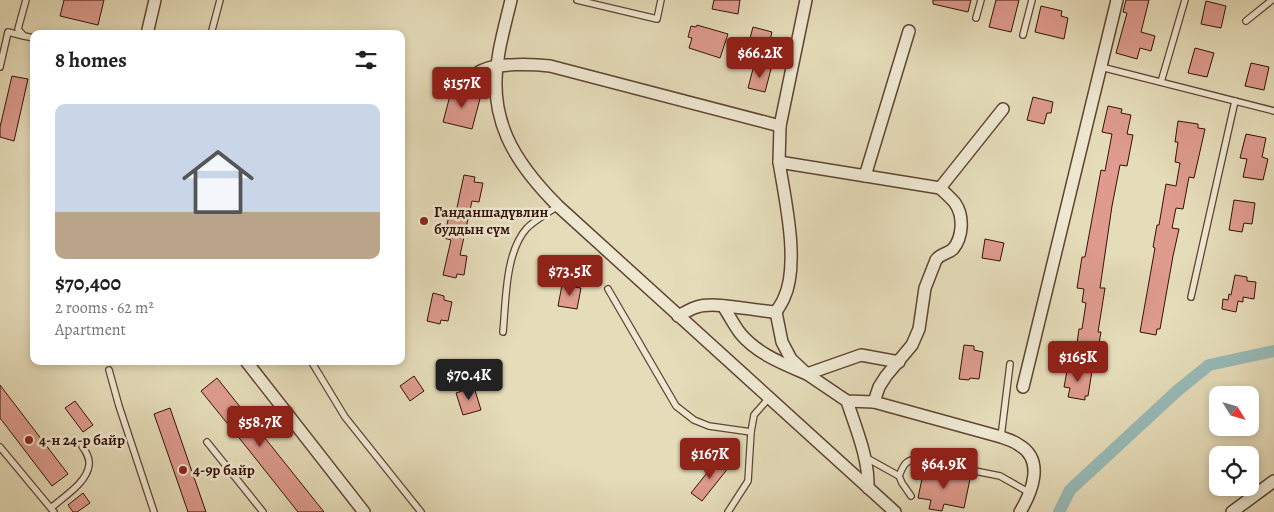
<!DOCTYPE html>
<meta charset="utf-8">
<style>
body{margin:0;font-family:Alegreya,serif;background:#f2f2f2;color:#202124;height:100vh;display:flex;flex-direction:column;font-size:19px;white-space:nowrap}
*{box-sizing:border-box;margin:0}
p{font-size:16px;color:#757577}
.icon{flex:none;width:28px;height:28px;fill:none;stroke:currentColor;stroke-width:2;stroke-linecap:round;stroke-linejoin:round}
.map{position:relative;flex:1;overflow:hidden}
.drawer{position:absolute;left:30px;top:30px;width:375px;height:335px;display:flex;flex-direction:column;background:#fff;border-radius:10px;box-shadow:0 2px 8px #0003}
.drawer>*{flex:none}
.needle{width:32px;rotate:127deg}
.tools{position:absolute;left:1209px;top:386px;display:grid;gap:10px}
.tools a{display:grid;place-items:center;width:50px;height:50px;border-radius:10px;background:#fff;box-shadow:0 2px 8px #0003;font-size:25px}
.price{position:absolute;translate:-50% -42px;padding:0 11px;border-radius:5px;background:#8f2418;color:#fff;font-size:16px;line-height:32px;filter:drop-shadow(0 1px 2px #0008)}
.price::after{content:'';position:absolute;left:50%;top:30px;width:15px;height:11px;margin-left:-8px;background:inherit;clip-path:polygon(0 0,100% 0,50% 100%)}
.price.active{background:#222;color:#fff}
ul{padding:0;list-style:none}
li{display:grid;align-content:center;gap:10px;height:265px;padding:0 25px}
li span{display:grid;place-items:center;height:155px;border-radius:10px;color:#555}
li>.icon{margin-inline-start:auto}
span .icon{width:90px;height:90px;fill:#fffc;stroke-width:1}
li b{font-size:21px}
h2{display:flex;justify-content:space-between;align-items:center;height:60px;padding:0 25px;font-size:21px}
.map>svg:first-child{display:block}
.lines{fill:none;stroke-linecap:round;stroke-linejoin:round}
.canal{stroke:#98bab7;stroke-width:12}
.building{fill:#de9b8e;stroke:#341206}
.lane-casing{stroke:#604433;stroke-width:8}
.street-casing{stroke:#604433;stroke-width:14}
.lane{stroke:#eee8d2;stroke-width:5.5}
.street{stroke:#eee8d2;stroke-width:11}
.poi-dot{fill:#8f2418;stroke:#eee8d2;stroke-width:2}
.labels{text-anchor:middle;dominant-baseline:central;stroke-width:5;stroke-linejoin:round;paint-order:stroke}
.poi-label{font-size:15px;font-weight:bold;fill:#341206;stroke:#eee8d2;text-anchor:start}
</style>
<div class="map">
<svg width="1274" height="512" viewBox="0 0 1274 512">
<rect width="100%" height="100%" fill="#e5dcb9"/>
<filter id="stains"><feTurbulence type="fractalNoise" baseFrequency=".004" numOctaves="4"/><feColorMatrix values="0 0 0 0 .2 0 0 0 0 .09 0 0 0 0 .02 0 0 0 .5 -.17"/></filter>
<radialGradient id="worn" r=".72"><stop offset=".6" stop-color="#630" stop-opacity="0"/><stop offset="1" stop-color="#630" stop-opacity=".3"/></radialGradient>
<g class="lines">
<path class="canal" d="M1059,512l11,-22 107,-99 32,-26 65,-14"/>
</g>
<g class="building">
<path d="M64,0h40l-6,25 -38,-9z"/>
<path d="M714,0h26l-2,14 -26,-5z"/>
<path d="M933,0h38l-3,12 -35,-8z"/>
<path d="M996,0h23l-8,32 -22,-5z"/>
<path d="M1126,0h23l-8,32 14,4 -4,15 -11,-3 -3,11 -21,-6 11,-40 -4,-1z"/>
<path d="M1206,1l20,5 -5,22 -20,-4z"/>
<path d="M1041,6l21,5 -1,5 7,2 -4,21 -29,-7z"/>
<path d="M697,25l31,9 -8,24 -31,-10 3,-10 -4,-1 3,-11 5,1z"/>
<path d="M753,27l19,5 -3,12 -3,1 -3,9 -9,-3 2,-8 -7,-1z"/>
<path d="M1195,48l19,5 -7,24 -19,-4z"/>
<path d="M1251,63l18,4 -5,23 -19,-4z"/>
<path d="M754,65l17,4 -6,23 -17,-4z"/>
<path d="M12,76l16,3 -14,62 -14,-4v-10z"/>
<path d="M452,88l29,7 -9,34 -29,-7z"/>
<path d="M1033,97l20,5 -2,11h-4l-3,11 -17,-4z"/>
<path d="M1108,106l14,3 -1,4 10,2 -4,19 6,1 -6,31 -7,-1 -8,41 -12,82h5l-7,44h3l-4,22 -21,-4 3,-21h3l4,-26 -4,-1 2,-13 -7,-1 5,-31h3l16,-87 4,1 7,-37 -10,-2z"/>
<path d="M1178,121l20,3v4l7,1 -11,49 -5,-1 -6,32 -7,-1 -4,20 7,1 -6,27 -13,73h-3l-1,6 -16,-3 15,-84 -2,-1 4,-22h2l7,-41 10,2 4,-23 -5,-1 3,-20h-3z"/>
<path d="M1246,134l20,4 -4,19 6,2 -5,21 -20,-3 4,-18 -7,-1z"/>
<path d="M464,175l11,2 -1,5 9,1 -4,19 -7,-1 -12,54 7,1 -3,19 -7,-1 -1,4 -13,-3 8,-35 -7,-2 6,-27 6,1z"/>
<path d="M1234,200l21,3 -3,21 -8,-1 -2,9 -13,-2z"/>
<path d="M985,239l19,4 -4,18 -18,-3z"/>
<path d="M1235,275l12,2v4l9,1 -2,17 -11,-2v5l-5,-1 -2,11 -14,-3 1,-10 5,1 1,-6 2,1z"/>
<path d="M562,285l19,3 -4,21 -19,-3z"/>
<path d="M433,293l11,3v4l8,2 -4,19 -7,-1 -1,4 -13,-3z"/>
<path d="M964,345l10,1v4l9,2 -4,27 -9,-1 -1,2 -10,-1z"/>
<path d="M1069,367l23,4 -4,25h-3v4l-17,-3 2,-9 -6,-1 3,-16h2z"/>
<path d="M414,376l10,15 -14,10 -10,-15z"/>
<path d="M217,378l107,134h-26l-50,-63 -47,-58z"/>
<path d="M0,385l68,89 -16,12 -52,-68z"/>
<path d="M474,387l7,23 -18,5 -7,-22z"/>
<path d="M75,401l18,24 -10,7 -18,-24z"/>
<path d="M170,408l36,104h-18l-10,-29 -24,-69z"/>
<path d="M718,459l11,8 -27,34 -11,-8z"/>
<path d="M924,469l46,10 -6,29 -20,-4 -2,7 -13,-2 2,-9 -13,-2z"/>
<path d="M83,493l7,10 -13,9h-4l-5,-7z"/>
</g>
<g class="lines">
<defs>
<g id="lane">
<path d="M26,0l-8,29 6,7 10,2"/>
<path d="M577,0l80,19 4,-19"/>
<path d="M976,18l5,-18"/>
<path d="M1246,21l26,-21"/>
<path d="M211,34l9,-34"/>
<path d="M1023,35l9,-35"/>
<path d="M0,67l8,-35 16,4"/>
<path d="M1101,67l173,44"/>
<path d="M1161,82l24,-82"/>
<path d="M608,289l68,117 18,14 15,6 42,6"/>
<path d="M1191,297l44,-196"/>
<path d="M503,332c3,-31 2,-80 24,-104 8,-8 21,-15 31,-22"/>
<path d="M311,361l34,56 76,95"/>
<path d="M109,370l10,36 35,106"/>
<path d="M1001,437l9,-73"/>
<path d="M207,442l56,70"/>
<path d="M0,447l54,65"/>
<path d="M865,457l34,19c4,-10 6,-15 16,-17l85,17 30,17"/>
<path d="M899,476l3,7 9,13"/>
<path d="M51,508c12,-11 36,-25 38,-43 1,-7 -3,-13 -7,-19"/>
<path d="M728,512l20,-31 3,-49 3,-17 15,-17"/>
</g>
<g id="street">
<path d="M511,0c-4,17 -9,35 -12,52 -13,66 15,110 59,154l337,306"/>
<path d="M147,34l8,-34"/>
<path d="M467,82c5,-4 10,-10 16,-12 15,-7 50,-6 67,-4l230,60 26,-126"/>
<path d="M779,162l1,-36"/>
<path d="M865,176l44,-145"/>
<path d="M723,306c6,9 11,19 17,27 17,21 44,31 67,41l54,-19 38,7"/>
<path d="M776,312l6,30 9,17 16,15 40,27 27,1 127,35c6,2 13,4 18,8 26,15 13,47 1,67"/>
<path d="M678,316c6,-3 12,-7 19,-9 18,-6 57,4 79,5 3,-5 6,-9 8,-14 16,-34 1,-99 -5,-136l161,26 63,-79"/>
<path d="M246,361l118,151"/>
<path d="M1023,387l94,-387"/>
<path d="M847,401c9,28 22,57 21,87"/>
<path d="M874,402l5,-15 7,-11 26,-31 7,-16 6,-41 11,-28c5,-7 12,-6 17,-11 10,-12 11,-33 2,-46 -4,-5 -10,-10 -15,-15"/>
<path d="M1232,512l42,-31"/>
</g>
</defs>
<use href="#lane" class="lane-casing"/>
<use href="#street" class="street-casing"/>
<use href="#lane" class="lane"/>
<use href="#street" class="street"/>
</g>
<g class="poi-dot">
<circle cx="424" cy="221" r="5"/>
<circle cx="29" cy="440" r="5"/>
<circle cx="183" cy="470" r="5"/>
</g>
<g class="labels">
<g class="poi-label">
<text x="434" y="212">Ганданшадүвлин<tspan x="434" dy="17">буддын сүм</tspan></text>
<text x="39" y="440">4-н 24-р байр</text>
<text x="193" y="470">4-9р байр</text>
</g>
</g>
<rect width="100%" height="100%" filter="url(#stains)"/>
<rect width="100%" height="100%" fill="url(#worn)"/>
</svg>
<div class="tools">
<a><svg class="needle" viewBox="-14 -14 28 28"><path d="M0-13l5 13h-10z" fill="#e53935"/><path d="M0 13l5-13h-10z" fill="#757577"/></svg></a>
<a><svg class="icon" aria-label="locate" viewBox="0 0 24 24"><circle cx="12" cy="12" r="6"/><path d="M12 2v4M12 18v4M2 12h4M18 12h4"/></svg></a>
</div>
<b class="price" style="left:760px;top:79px">$66.2K</b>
<b class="price" style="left:462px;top:109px">$157K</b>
<b class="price" style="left:570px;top:297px">$73.5K</b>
<b class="price" style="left:1078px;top:383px">$165K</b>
<b class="price active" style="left:469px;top:401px">$70.4K</b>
<b class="price" style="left:260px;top:448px">$58.7K</b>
<b class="price" style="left:710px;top:480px">$167K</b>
<b class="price" style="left:944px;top:490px">$64.9K</b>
<section class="drawer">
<h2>8 homes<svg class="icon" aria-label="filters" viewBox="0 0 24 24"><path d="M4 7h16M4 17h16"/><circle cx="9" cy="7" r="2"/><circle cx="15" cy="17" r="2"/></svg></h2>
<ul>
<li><span style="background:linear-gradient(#c9d6e8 70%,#b9a48a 0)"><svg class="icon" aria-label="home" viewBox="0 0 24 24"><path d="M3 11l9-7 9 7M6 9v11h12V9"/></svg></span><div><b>$70,400</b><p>2 rooms · 62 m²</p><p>Apartment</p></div></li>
</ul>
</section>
</div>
